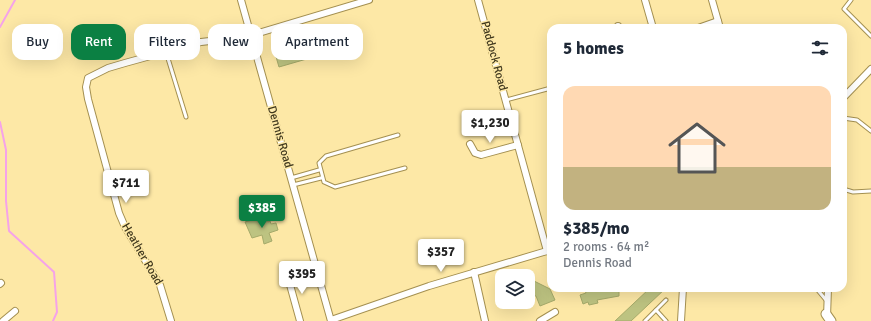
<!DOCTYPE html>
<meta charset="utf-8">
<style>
body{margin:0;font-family:Signika,sans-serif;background:#f2f2f3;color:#1f2937;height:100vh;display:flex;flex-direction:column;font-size:15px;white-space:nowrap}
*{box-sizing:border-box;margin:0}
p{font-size:13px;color:#747a83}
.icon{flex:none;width:22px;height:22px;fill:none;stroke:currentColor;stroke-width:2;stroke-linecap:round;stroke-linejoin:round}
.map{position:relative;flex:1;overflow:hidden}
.panel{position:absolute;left:547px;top:24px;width:300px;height:268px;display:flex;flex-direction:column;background:#fff;border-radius:12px;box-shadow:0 4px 16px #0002}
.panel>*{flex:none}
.hud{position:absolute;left:12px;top:24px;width:380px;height:36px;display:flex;gap:8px}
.buttons{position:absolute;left:495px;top:269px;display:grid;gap:8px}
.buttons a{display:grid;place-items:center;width:40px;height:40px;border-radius:8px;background:#fff;box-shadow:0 4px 16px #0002;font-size:20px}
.price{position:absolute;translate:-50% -34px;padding:0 9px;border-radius:4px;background:#fff;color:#222;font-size:13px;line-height:26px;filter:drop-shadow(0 1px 2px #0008)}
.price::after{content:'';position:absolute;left:50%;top:24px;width:12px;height:9px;margin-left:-6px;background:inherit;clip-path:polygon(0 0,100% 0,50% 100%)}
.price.selected{background:#0b8043;color:#fff}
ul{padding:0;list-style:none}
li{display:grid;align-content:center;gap:8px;height:212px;padding:0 16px}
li+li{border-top:1px solid #e0e1e3}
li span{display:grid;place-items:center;height:124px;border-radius:12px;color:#555}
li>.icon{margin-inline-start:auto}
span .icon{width:72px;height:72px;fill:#fffc;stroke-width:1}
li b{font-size:17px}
h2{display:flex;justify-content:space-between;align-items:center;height:48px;padding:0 16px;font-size:17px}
.pill{padding:0 14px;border-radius:12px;background:#fff;box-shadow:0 4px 16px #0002;font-size:14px;line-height:36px}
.pill.selected{background:#0b8043;color:#fff}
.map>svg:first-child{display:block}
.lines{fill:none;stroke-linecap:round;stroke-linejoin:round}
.stream{stroke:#f5a3e9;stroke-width:2}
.building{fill:#bdc381;stroke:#a5aa6a}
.service-casing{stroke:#a49051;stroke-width:5}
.minor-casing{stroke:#a49051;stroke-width:8}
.secondary-casing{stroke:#a49051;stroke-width:11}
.service{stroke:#fff;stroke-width:3}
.minor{stroke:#fff;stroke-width:6}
.secondary{stroke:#fff;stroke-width:9}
.labels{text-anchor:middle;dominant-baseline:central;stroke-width:3;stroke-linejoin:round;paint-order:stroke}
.street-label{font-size:12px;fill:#40381d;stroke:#fde8a6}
</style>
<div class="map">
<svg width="871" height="321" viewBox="0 0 871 321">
<rect width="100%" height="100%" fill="#fde8a6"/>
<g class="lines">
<g class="stream">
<path d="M0,27l15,-27"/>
<path d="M0,122l6,28v51l3,30 45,41 3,40 -4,9"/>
</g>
</g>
<g class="building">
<path d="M310,32l7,24 -38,11 -7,-24z"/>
<path d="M266,216l2,6 2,-1 1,3 5,-1 2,7 -9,3 3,8 -8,3 -2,-9 -10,3 -7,-16z"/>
<path d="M528,278l22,11 5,11 -15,6 -4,-10 -8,-3z"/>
<path d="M584,288h25v3h10v5l-22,4 1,3 -9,2 -1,-3 -5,2 -3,-9 6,-2z"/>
<path d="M650,288h16l-35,33h-16z"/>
</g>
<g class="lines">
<defs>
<g id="service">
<path d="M851,0l-7,9 27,27"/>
<path d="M166,52l20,65"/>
<path d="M506,100l45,-12"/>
<path d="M843,118l14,2 14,11"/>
<path d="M398,135l-72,21 -7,7 5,19 11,5 70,-19"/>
<path d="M291,178l28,-8"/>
<path d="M293,185l28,-7"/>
<path d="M843,189l10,3 18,-1"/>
<path d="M816,288l10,12"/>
<path d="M656,310l10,11"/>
<path d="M645,321l21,-21"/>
</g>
<g id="minor">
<path d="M241,0l90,321"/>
<path d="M478,0l69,251"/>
<path d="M645,0l8,28"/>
<path d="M712,0l8,28"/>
<path d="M618,26v2"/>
<path d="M698,28l20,-7"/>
<path d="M843,98l28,-29"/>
<path d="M470,144l5,9 6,2 37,-10"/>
<path d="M474,272l11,49"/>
<path d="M287,274l13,47"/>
<path d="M0,284l1,-1"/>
<path d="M827,317l1,-29"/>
<path d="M331,320l98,-34 118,-35 4,2"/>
<path d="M3,321l12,-10"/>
<path d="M171,321l-11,-36 -35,-58 -6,-14 -31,-114 -2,-12 2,-9 20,-10 17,-5 76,-21 44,-5 124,-37"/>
<path d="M540,321l15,-9"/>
<path d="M681,321l2,-33"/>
</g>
<path id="secondary" d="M826,314l5,7"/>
</defs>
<use href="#service" class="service-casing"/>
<use href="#minor" class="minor-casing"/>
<use href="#secondary" class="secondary-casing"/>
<use href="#service" class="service"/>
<use href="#minor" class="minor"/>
<use href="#secondary" class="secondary"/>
</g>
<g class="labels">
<g class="street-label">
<text transform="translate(494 56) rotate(75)">Paddock Road</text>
<text transform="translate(280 137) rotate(74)">Dennis Road</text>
<text transform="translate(142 254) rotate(60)">Heather Road</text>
</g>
</g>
</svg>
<div class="buttons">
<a><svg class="icon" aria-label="layers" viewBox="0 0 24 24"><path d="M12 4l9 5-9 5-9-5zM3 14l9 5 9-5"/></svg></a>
</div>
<b class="price" style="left:490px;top:144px">$1,230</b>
<b class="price" style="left:126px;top:204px">$711</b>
<b class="price selected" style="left:262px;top:229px">$385</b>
<b class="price" style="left:441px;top:273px">$357</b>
<b class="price" style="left:302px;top:295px">$395</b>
<div class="hud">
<a class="pill">Buy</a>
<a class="pill selected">Rent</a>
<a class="pill">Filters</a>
<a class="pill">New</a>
<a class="pill">Apartment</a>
</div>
<section class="panel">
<h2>5 homes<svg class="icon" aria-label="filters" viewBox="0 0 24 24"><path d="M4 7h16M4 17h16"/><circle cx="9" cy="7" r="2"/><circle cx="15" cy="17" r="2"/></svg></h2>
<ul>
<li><span style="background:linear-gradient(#ffd9b3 65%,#c2b280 0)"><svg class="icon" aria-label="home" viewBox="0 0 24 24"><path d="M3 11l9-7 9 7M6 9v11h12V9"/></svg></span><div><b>$385/mo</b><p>2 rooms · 64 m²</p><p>Dennis Road</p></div></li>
</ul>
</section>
</div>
